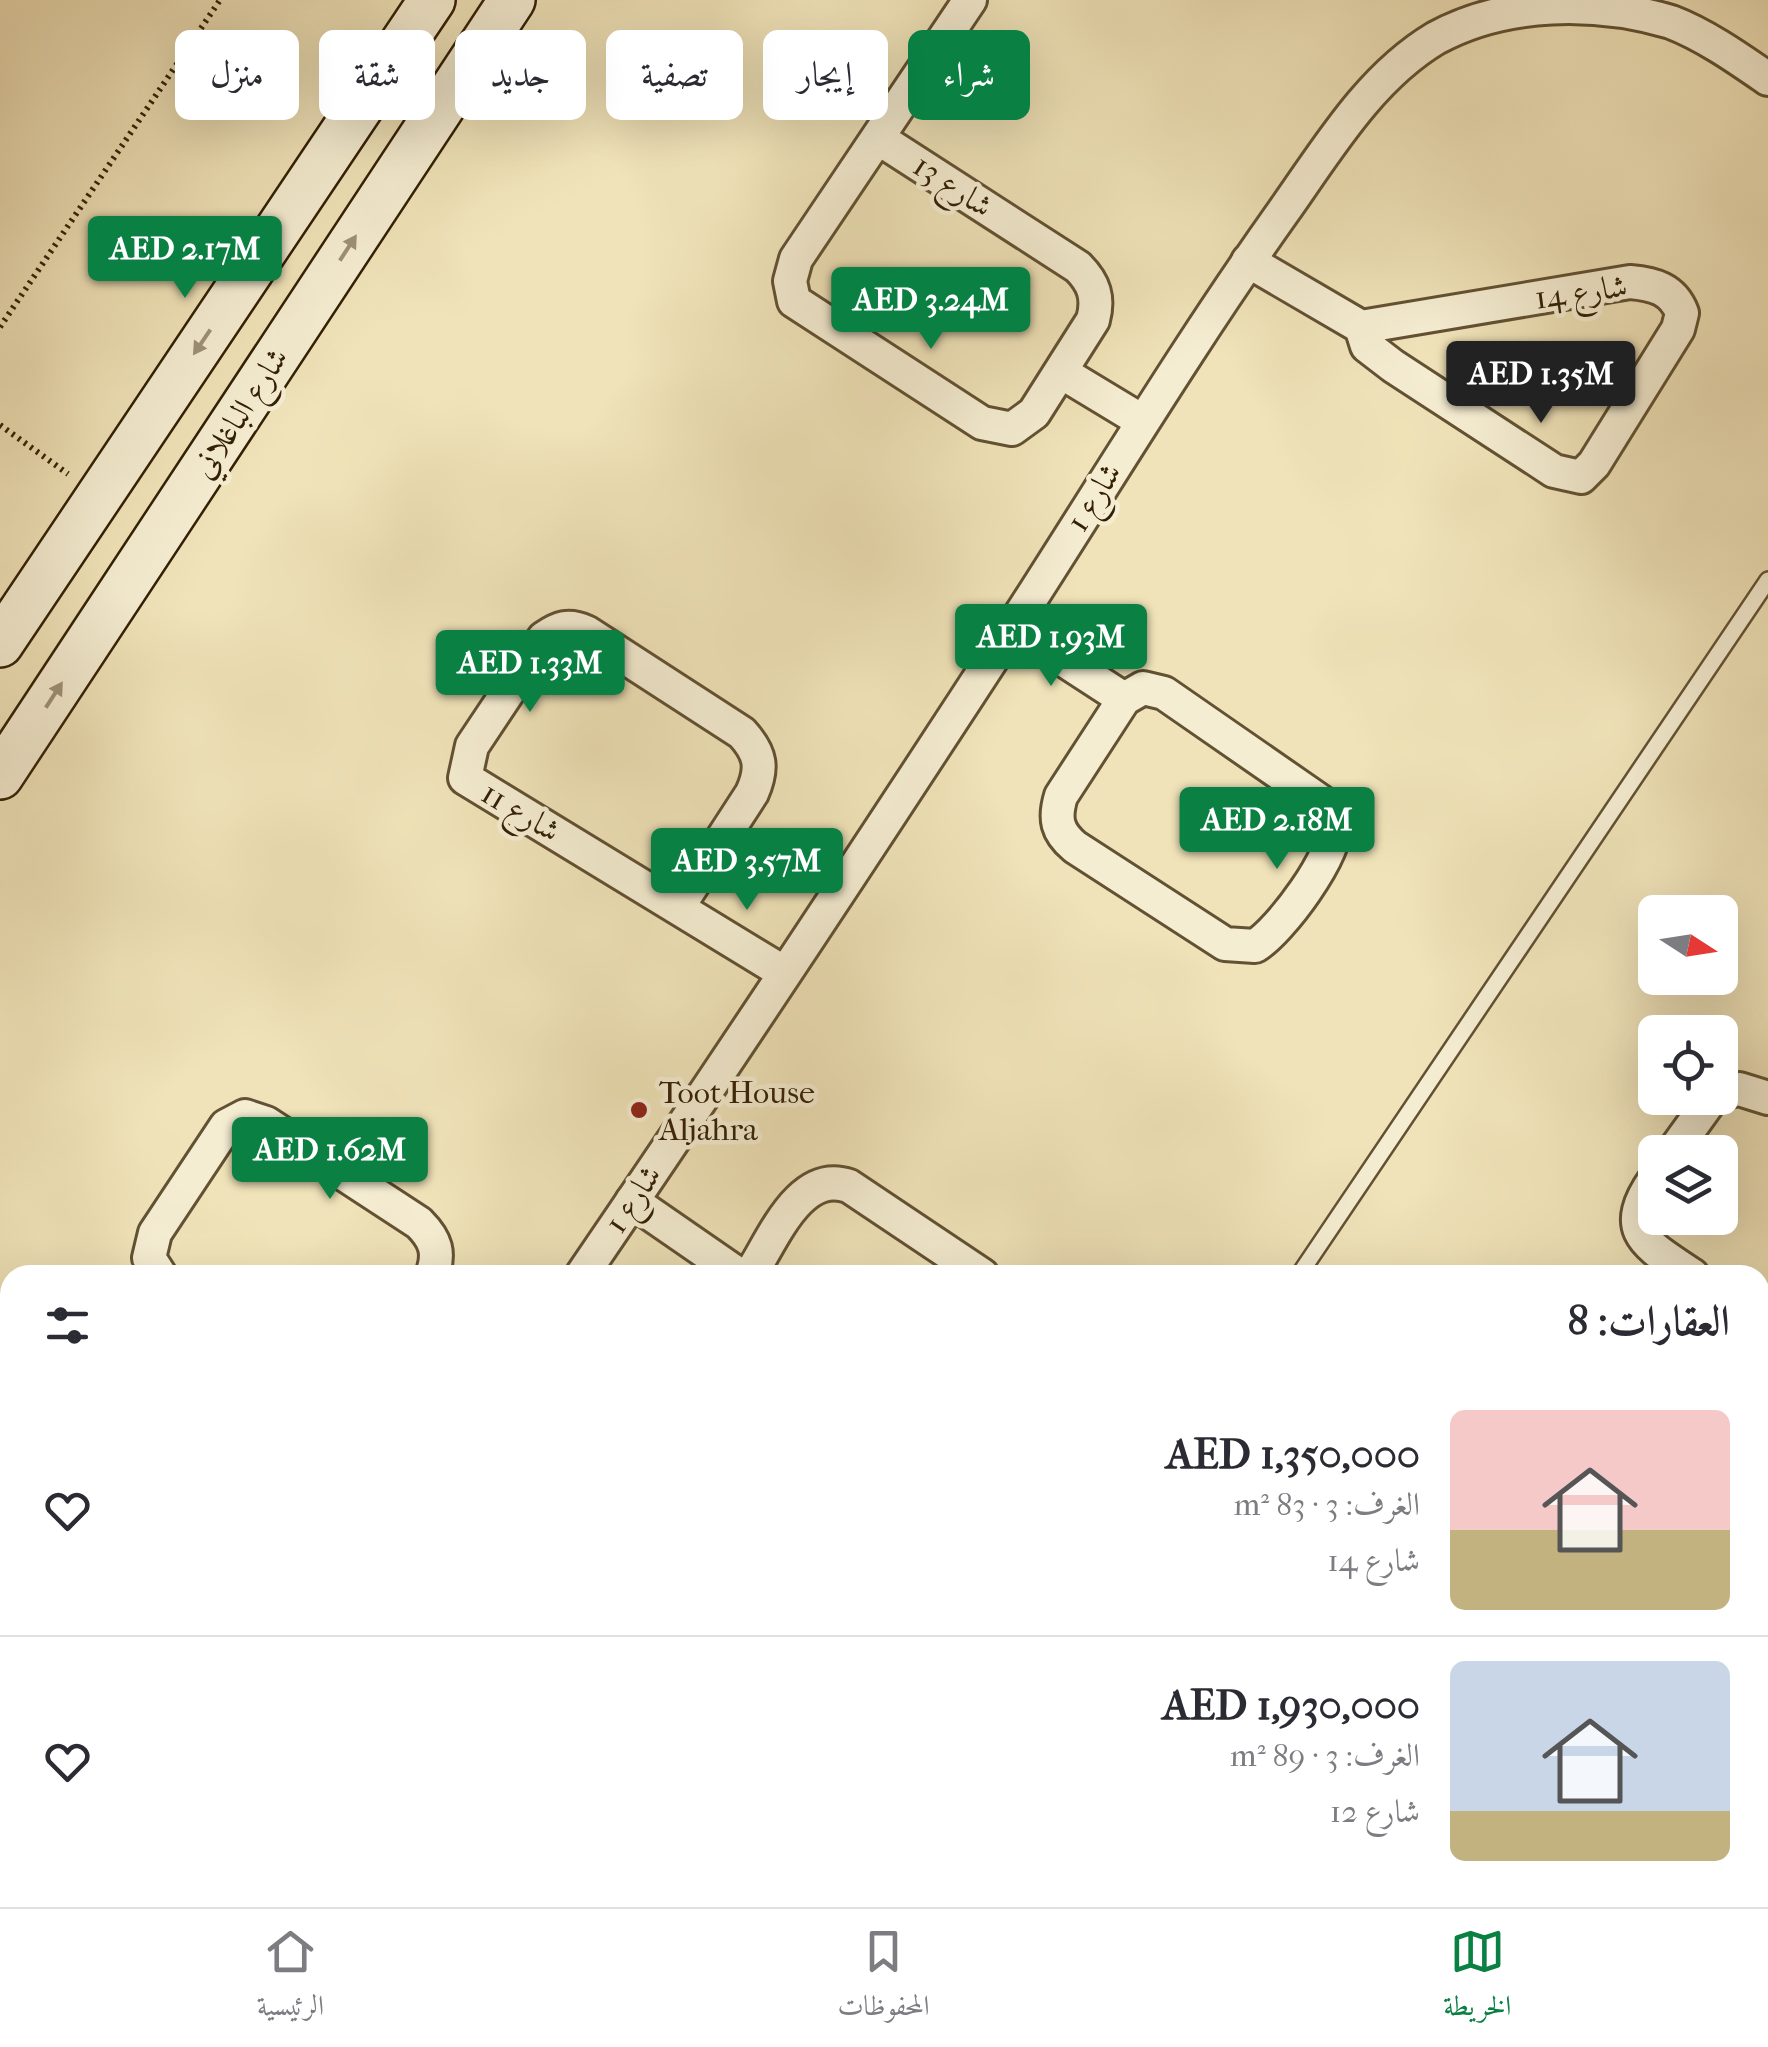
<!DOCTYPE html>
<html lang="ar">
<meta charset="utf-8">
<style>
body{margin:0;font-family:"IM FELL French Canon",Amiri,serif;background:#f2f2f3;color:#2b2b33;direction:rtl;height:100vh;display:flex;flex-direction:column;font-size:38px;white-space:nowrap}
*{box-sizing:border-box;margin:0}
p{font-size:32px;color:#7c7c81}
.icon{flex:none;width:55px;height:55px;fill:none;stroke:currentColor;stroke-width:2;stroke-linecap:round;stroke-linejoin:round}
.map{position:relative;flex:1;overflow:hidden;direction:ltr}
.details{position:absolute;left:0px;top:1265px;width:1770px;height:642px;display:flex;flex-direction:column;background:#fff;border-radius:30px 30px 0 0;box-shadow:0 10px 40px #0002;direction:rtl}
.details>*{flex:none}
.top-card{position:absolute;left:30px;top:30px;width:1000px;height:90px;direction:rtl;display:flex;gap:20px}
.needle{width:65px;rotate:102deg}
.controls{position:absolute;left:1638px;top:895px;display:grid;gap:20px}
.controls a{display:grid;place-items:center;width:100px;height:100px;border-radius:15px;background:#fff;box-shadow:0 10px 40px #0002;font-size:50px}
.price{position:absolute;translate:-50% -85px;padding:0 22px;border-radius:10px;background:#0b8043;color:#fff;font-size:32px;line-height:65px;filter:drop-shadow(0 2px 5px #0008)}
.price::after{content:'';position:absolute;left:50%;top:60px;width:30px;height:22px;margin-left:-15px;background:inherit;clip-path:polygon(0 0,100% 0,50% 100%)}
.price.active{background:#222;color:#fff}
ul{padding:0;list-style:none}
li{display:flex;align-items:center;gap:30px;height:250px;padding:0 40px}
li+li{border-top:2px solid #e1e1e2}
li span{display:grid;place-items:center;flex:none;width:280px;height:200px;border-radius:15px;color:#555}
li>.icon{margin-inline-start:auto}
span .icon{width:120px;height:120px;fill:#fffc;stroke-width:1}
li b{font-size:42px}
h2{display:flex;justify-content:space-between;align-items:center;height:120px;padding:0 40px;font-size:42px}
.pill{padding:0 35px;border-radius:15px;background:#fff;box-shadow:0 10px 40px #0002;font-size:35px;line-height:90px}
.pill.active{background:#0b8043;color:#fff}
.dock{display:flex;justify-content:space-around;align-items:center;height:140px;border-top:2px solid #e1e1e2;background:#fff;font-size:28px;color:#7c7c81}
.dock a{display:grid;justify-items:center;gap:5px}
.dock .active{color:#0b8043}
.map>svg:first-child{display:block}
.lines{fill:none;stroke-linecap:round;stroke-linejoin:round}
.service-casing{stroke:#625132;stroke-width:20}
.minor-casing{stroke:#625132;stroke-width:38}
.secondary-casing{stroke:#332005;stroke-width:50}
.path{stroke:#332005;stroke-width:6;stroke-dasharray:2.5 5;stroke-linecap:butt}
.service{stroke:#f5edd2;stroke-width:15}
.minor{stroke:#f5edd2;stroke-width:32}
.secondary{stroke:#f5edd2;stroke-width:45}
.oneway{fill:#9e9176}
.poi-dot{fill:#8f2418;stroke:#f5edd2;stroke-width:4}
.labels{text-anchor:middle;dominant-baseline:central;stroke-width:9;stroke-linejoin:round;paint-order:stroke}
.street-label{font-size:32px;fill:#332005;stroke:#f5edd2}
.poi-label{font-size:32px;fill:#332005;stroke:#f5edd2;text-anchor:start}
</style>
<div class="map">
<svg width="1768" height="1907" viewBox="0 0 1768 1907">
<rect width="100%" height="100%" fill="#f0e3b9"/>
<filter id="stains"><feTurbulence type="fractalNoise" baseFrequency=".002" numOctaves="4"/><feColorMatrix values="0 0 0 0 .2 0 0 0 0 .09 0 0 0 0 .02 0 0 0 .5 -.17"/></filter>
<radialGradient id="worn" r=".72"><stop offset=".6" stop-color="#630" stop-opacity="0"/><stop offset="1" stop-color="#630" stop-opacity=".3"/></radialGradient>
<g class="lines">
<defs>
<g id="service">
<path d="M1299,1275l469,-695"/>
<path d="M1367,1898l15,9"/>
</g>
<g id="minor">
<path d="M878,138l200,129c16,16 21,31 15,53l-59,93 -22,16 -30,-6 -188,-122 -4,-20 6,-22 174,-259"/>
<path d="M1248,261l113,66 269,-45c24,2 43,7 52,31l-4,16 -84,135 -13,13 -27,-6 -161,-105 -26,-20 -6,-19"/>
<path d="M1061,372l81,49"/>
<path d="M1013,627l111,72"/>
<path d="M1143,688l21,5 166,115c1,3 5,13 5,15 2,32 -55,108 -80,123l-30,-2 -150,-97c-18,-15 -21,-28 -14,-51l63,-97z"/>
<path d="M678,907l74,-114c11,-25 9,-39 -10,-60l-156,-101c-18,-8 -27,-4 -42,6l-72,108 -7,32 318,194"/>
<path d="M1720,1093l19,-4 29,9"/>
<path d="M1673,1152l39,-54"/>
<path d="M1655,1179c-38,54 -7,66 37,96"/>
<path d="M632,1201l107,74"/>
<path d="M160,1275l-11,-17 6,-25 71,-107 19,-10 21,7 153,100c17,17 21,30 13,52"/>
<path d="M582,1275c146,-214 289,-430 430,-647 90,-139 175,-281 271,-416 44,-62 86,-134 153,-174 70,-38 160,-38 235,-16 34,13 68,37 97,57"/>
<path d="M750,1275c23,-35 49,-106 99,-89l133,89"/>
<path d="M1760,1321l8,5"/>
<path d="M0,1631l10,7"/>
<path d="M1760,1810l8,6"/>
<path d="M0,1854l10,6"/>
<path d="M1760,1872l8,-11"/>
<path d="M96,1898l13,9"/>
<path d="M584,1898l10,9"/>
<path d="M149,1907l7,-9"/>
<path d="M310,1907l7,-9"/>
<path d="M1737,1907l6,-9"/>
</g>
<g id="secondary">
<path d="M0,644l432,-644"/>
<path d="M0,776l512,-776"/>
</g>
</defs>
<use href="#service" class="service-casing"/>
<use href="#minor" class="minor-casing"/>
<use href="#secondary" class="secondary-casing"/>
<g class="path">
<path d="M0,327l220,-327"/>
<path d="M0,425l68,49"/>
</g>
<use href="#service" class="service"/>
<use href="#minor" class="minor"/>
<use href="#secondary" class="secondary"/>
</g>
<defs><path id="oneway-solid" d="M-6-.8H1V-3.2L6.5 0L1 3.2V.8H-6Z" transform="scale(2.5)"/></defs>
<g class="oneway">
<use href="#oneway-solid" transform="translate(348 248) rotate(-57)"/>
<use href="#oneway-solid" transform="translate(202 342) rotate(124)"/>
<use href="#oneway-solid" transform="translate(54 695) rotate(-57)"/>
</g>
<circle class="poi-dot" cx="639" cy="1110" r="10"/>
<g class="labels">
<g class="street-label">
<text transform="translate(953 186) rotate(33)">شارع 13</text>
<text transform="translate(1581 292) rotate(-8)">شارع 14</text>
<text transform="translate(240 413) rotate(-57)">شارع الباغلاني</text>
<text transform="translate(1094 497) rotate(-58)">شارع 1</text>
<text transform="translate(521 812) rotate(31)">شارع 11</text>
<text transform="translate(633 1199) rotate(-56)">شارع 1</text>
</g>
<g class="poi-label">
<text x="659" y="1092">Toot House<tspan x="659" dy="37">Aljahra</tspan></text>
</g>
</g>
<rect width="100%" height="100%" filter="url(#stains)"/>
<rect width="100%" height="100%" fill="url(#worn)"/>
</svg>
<div class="controls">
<a><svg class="needle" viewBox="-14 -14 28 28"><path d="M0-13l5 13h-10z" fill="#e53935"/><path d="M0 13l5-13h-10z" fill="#7c7c81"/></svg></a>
<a><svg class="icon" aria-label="locate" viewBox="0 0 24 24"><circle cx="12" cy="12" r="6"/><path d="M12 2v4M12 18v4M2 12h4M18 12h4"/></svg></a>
<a><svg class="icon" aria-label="layers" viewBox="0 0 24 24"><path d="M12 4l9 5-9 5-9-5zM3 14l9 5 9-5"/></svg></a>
</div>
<b class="price" style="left:185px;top:301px">AED 2.17M</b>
<b class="price" style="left:931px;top:352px">AED 3.24M</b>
<b class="price active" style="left:1541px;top:426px">AED 1.35M</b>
<b class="price" style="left:1051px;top:689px">AED 1.93M</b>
<b class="price" style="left:530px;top:715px">AED 1.33M</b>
<b class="price" style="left:1277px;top:872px">AED 2.18M</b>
<b class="price" style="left:747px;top:913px">AED 3.57M</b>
<b class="price" style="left:330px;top:1202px">AED 1.62M</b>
<div class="top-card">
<a class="pill active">شراء</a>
<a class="pill">إيجار</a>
<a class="pill">تصفية</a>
<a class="pill">جديد</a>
<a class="pill">شقة</a>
<a class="pill">منزل</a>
</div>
<section class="details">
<h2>العقارات: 8<svg class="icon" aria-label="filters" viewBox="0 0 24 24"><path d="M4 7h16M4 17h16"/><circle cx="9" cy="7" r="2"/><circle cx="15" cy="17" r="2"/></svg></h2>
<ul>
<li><span style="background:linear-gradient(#f6c9c9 60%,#c2b280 0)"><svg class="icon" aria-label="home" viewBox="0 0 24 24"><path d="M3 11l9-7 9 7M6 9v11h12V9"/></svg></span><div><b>AED 1,350,000</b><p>الغرف: 3 · 83 m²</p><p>شارع 14</p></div><svg class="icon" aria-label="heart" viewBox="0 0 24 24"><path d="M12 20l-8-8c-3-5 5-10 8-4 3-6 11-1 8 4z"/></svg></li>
<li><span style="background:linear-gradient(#c9d6e8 75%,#c2b280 0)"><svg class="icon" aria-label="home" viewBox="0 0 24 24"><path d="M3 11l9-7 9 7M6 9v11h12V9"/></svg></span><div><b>AED 1,930,000</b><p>الغرف: 3 · 89 m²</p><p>شارع 12</p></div><svg class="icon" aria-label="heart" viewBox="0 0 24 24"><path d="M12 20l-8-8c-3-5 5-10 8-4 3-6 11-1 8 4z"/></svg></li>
</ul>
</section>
</div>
<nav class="dock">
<a class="active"><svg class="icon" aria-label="map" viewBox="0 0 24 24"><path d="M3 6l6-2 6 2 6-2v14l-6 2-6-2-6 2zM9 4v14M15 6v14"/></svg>الخريطة</a>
<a><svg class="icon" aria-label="saved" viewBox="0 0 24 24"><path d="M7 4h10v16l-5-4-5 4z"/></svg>المحفوظات</a>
<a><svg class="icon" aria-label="home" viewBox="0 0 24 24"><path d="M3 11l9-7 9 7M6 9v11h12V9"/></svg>الرئيسية</a>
</nav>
